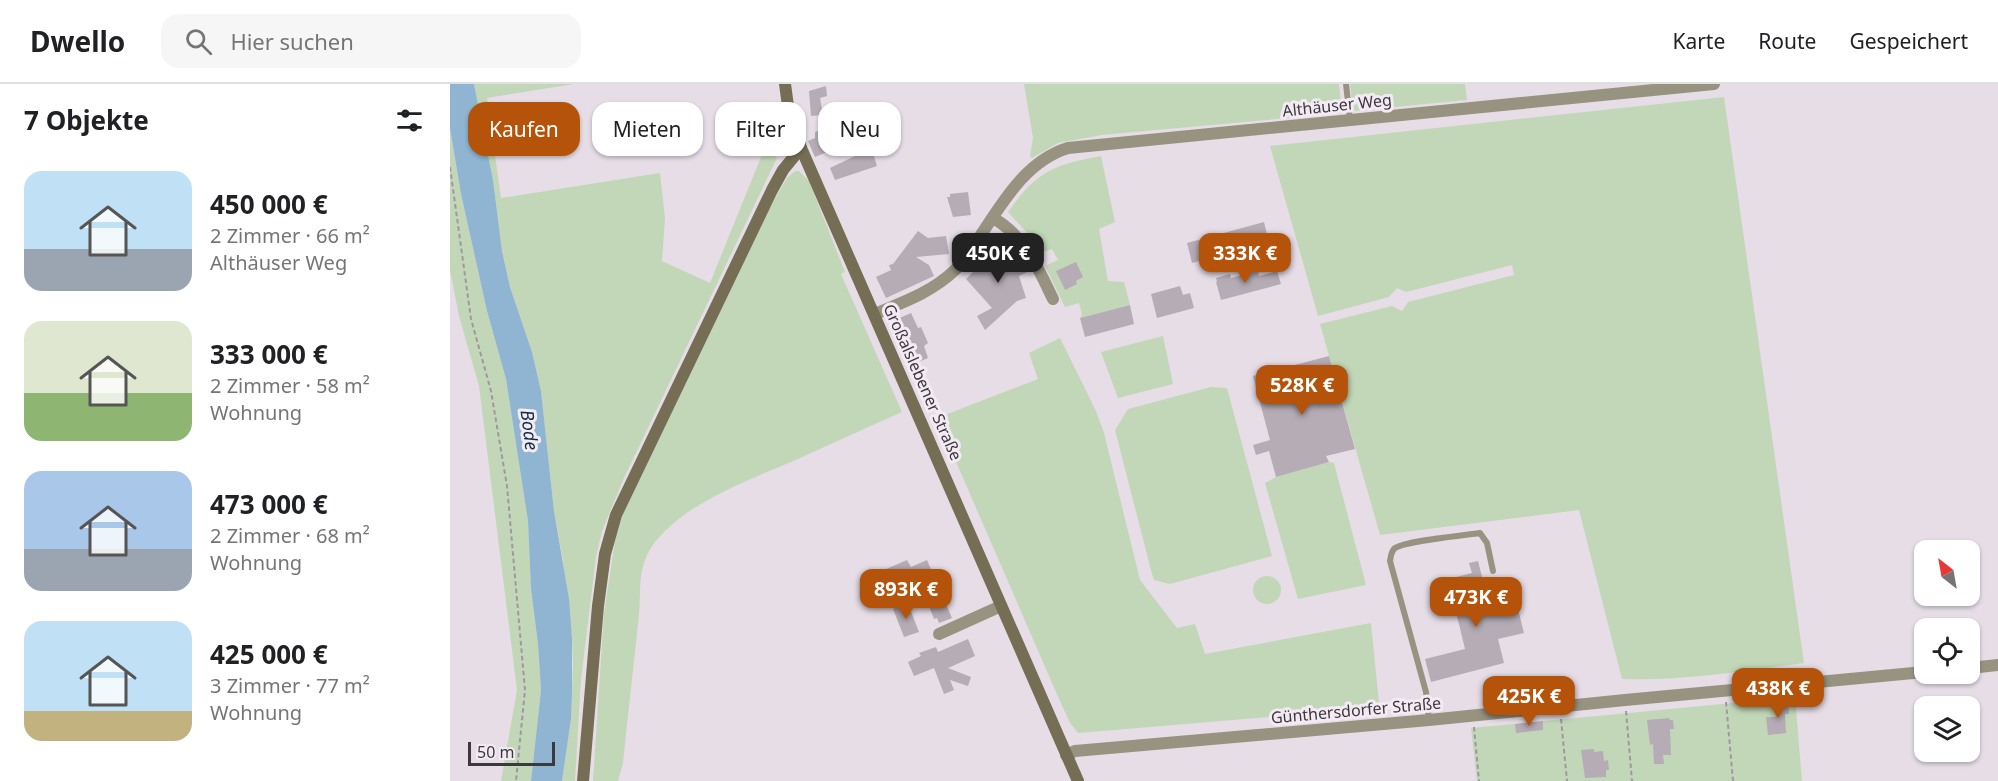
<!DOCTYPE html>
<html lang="de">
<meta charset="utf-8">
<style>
body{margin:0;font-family:"Noto Sans",sans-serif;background:#f6f6f6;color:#202124;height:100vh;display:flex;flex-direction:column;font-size:22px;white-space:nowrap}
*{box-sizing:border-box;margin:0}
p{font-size:20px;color:#757577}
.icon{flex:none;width:33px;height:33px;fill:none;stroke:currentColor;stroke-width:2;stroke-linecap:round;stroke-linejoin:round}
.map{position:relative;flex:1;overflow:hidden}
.sheet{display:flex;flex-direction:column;background:#fff;width:450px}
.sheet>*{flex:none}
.top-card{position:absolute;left:18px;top:18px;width:570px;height:54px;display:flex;gap:12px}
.needle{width:39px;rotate:329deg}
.fabs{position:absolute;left:1464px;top:456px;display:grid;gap:12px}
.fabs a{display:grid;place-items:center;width:66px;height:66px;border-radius:12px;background:#fff;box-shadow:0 2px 4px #0004;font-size:30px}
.scale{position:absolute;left:18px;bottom:15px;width:87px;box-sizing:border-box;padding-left:6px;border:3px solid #3c393d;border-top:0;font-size:16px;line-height:21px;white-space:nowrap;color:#3c393d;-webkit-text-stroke:4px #f3eaf4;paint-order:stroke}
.price{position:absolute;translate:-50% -51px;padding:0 14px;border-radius:12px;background:#b45309;color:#fff;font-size:20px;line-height:39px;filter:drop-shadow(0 2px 3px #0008)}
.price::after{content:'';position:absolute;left:50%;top:36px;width:18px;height:14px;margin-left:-9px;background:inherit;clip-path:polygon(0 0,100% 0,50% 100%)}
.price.on{background:#222;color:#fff}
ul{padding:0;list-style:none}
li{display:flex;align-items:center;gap:18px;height:150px;padding:0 24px}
li span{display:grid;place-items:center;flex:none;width:168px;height:120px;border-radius:18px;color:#555}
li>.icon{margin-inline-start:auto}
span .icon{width:72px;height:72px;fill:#fffc;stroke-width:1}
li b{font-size:26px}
h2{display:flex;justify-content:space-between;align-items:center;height:72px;padding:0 24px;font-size:26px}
.tag{padding:0 21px;border-radius:18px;background:#fff;box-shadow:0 2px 4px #0004;font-size:21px;line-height:54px}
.tag.on{background:#b45309;color:#fff}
header{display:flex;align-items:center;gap:36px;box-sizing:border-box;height:84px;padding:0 30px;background:#fff;border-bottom:2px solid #e0e0e0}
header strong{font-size:28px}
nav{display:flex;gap:33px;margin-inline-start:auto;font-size:21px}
.search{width:420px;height:54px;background:#f6f6f6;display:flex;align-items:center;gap:15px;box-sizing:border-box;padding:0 21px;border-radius:18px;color:#757577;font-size:22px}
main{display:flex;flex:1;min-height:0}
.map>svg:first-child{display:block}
.green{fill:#c2d7b8}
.water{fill:#8fb5d2}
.building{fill:#b6acb5}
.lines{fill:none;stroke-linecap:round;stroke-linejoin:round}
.path{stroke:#9e989f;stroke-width:2;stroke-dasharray:4.5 3;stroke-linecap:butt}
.service{stroke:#989381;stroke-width:6}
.minor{stroke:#989381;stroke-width:12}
.tertiary{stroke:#989381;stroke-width:12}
.secondary{stroke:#756e54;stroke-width:12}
.labels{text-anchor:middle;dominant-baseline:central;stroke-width:6;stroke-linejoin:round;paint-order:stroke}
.street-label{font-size:16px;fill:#3c393d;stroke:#f3eaf4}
.water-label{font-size:18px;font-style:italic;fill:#0e2e43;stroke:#f3eaf4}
</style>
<header>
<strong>Dwello</strong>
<div class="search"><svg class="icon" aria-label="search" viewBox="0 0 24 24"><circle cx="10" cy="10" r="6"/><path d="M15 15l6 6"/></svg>Hier suchen</div>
<nav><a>Karte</a><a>Route</a><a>Gespeichert</a></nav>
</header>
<main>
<section class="sheet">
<h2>7 Objekte<svg class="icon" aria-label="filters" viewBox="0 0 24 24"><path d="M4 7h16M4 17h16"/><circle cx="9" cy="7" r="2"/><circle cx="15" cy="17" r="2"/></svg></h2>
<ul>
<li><span style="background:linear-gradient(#bfe0f5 65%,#9aa5b1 0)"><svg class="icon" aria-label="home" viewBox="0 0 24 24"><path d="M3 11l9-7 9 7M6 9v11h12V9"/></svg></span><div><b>450 000 €</b><p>2 Zimmer · 66 m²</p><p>Althäuser Weg</p></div></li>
<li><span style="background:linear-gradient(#dfe7d0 60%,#8fb573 0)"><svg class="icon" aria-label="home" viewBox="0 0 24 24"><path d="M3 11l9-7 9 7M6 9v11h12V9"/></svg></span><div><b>333 000 €</b><p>2 Zimmer · 58 m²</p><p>Wohnung</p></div></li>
<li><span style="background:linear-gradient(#a9c7e8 65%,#9aa5b1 0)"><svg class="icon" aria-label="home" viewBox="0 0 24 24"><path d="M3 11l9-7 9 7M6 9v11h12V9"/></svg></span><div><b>473 000 €</b><p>2 Zimmer · 68 m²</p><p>Wohnung</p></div></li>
<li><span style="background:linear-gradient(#bfe0f5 75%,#c2b280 0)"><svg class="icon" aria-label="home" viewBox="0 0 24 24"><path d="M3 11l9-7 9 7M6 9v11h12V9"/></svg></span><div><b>425 000 €</b><p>3 Zimmer · 77 m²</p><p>Wohnung</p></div></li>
</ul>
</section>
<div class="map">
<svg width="1548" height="697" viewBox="0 0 1548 697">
<rect width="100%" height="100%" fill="#e6dde7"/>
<g class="green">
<path d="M24,0h100l-87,14 14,100 159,-25 5,45 -3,43 48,22 55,-136 12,11 -153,320 -22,53 -6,26 -15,122 -6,102h-13l9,-62 2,-55 -1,-25 -9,-79 -9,-49 -13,-120 -9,-39 -22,-65 -8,-36 -9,-71z"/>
<path d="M574,0h315l3,29 -240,22 -44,8 -26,15 -2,-2 3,-18z"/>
<path d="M900,0h115l2,16 -114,11z"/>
<path d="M1274,13l80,566c-60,8 -122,18 -182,16l-43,-169 -199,25 -60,-211 72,-18 10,5 6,-9 106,-27 -2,-10 -106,27 -9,-4 -8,9 -71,19 -48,-170z"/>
<path d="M0,44l11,66 26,117 19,68 22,142 3,68 7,55 3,46 -10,91h-30l16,-91 -38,-304 -20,-70 -9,-46z"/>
<path d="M651,72l14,66 -16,7 9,52 16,1 6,23 -50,13 2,-4 -3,-11 -14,4 -20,-41 13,-6 -6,-11 -11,4 -12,-18 -21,-23c29,-41 45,-47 93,-56z"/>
<path d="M345,87h4l10,10 36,91 -4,2 61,138c-35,16 -70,31 -104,47 -47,20 -128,49 -151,96 -9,19 -6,38 -8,59 -5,49 -11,99 -16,149l-5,18h-25l11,-168 11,-72 8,-27 151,-314 13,-22z"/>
<path d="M713,252l10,48 -55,14 -17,-46z"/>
<path d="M610,254l36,73 8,22 36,147 37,48 18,-4 10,30 166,-31 8,80 -3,5 -298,25 -8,-10 -11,-24 -122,-281 101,-39 -9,-26z"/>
<path d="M761,303l16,1 45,168 -102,28 -16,-4 -2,-6 -37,-144 13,-21z"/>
<path d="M879,378l5,1 32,122 -68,14 -33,-116 11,-6z"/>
<circle cx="817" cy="506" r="14"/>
<path d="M1345,613l7,84h-325l-6,-53z"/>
</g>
<path class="water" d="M0,0h24l19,96 9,71 8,36 22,65 9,39 13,120 15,88 3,40v55l-1,25 -9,62h-31l10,-91 -3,-46 -7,-55 -3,-68 -22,-142 -19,-68 -26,-117 -11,-66z"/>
<g class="building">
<path d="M376,2l1,10 -7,2 3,17 -12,1 -2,-25z"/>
<path d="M411,32l2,5 3,-1 3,10 -45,13 3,9 -12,5 -7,-16 7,-3v-6z"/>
<path d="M421,63l6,19 -42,14 -5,-12 27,-13 -1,-3z"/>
<path d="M518,108l3,23 -18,2 -6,-20h3v-3z"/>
<path d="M814,138l5,20 -77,21 -5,-20z"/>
<path d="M468,147l10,7 18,-2 3,18 -33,3 13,8 5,11 -48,22 -10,-21 15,-7 -2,-5 4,-1z"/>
<path d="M550,161l29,26 -10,5 7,22 -9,3 -32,29 -8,-14 15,-8 -26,-29z"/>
<path d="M626,178l7,15 -7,4 1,3 -12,6 -9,-19z"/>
<path d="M808,187l1,5 18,-5 4,13 -60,16 -5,-18h1l-1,-4 14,-4 1,4z"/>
<path d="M730,202l3,9 7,-2 4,15 -37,10 -6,-24z"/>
<path d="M680,221l4,19 -49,13 -5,-19z"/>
<path d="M461,229l7,15 3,-1 7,16 -4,3 4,12 -14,6 -19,-44z"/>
<path d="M879,272l26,93 -29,7 3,6 -53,15 -7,-26 -13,4 -3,-10 17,-5 -17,-64z"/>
<path d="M457,476l4,7 16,-7 25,58 -13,5 -2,-5 -3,1 -9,-23 2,-1 -7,-18 -35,14 -8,-18z"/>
<path d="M1028,477l12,47 26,-7 8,32 -26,6 6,24 -73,19 -6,-23 40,-10 -17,-70 24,-6 -3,-10z"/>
<path d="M454,520h4l11,28 -15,5 -11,-28z"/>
<path d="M518,555l7,17 -27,12 23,9 -3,9 -18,-6 4,10 -10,4 -10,-26 -20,8 -6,-14 13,-6 -2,-3 17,-6 2,5z"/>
<path d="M1338,618l1,12h-4l1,19 -18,2 -2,-18h10l-2,-14z"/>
<path d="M1219,634l1,2h3l1,9h-4l1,26h-8l1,9h-10l-1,-20 -3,1 -3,-25z"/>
<path d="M1093,637v9l-27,3 -1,-9z"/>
<path d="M1144,665v3l9,-1 1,10 4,-1 1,10h-3v7l-21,1 -4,-28z"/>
</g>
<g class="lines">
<g class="path">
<path d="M0,83l21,152 20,72 16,95 18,204 -9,91"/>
<path d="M1276,618l7,79"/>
<path d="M1176,627l6,70"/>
<path d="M1111,635l6,62"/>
<path d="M1024,643l5,54"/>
</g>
<g class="service">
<path d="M896,0l4,36"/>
<path d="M979,636l-3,-28 -36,-131c1,-5 1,-10 5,-13 13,-8 67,-12 85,-15l7,10 6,28"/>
</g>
<g class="minor">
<path d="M543,134c32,18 45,50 60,81"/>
<path d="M425,230c29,-12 57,-22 80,-44 9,-8 15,-19 22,-29 24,-36 48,-80 91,-93l646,-64"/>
<path d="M489,550l62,-28"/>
</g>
<g class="tertiary">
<path d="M1520,584l28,-3"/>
<path d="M616,671l9,-4 354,-31 196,-20 299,-28"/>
</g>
<g class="secondary">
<path d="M335,0l3,22 13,42 277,633"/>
<path d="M133,697l15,-175 7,-52 11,-39 156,-325 11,-20 18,-22"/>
</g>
</g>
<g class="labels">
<g class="street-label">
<text transform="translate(887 21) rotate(-6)">Althäuser Weg</text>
<text transform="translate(473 298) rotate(66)">Großalslebener Straße</text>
<text transform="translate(906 626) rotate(-5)">Günthersdorfer Straße</text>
</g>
<g class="water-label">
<text transform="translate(80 346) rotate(83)">Bode</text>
</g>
</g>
</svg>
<div class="fabs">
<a><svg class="needle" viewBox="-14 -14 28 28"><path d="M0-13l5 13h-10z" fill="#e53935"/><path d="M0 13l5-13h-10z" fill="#757577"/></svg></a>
<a><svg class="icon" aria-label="locate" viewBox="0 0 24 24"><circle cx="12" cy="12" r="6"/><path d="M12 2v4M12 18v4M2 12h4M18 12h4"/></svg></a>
<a><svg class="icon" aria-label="layers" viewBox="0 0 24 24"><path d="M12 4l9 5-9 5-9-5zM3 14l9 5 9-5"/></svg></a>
</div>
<div class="scale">50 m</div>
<b class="price on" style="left:548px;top:200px">450K €</b>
<b class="price" style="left:795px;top:200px">333K €</b>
<b class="price" style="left:852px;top:332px">528K €</b>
<b class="price" style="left:456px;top:536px">893K €</b>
<b class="price" style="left:1026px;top:544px">473K €</b>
<b class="price" style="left:1328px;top:635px">438K €</b>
<b class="price" style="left:1079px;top:643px">425K €</b>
<div class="top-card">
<a class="tag on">Kaufen</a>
<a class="tag">Mieten</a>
<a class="tag">Filter</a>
<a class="tag">Neu</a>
</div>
</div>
</main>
